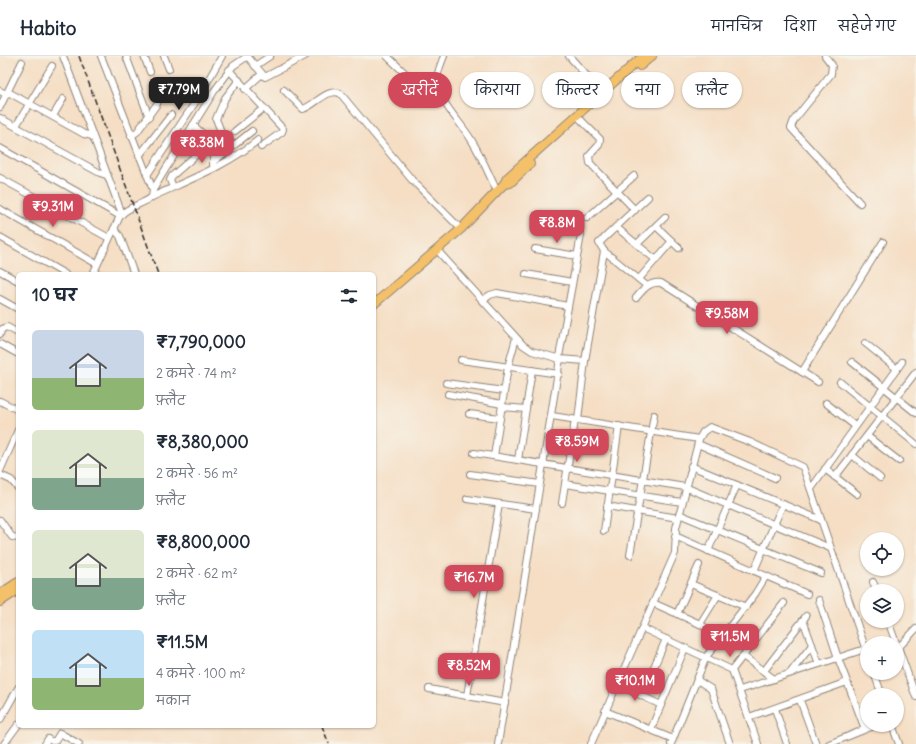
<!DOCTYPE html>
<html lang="hi">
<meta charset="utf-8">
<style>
body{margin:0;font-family:Delius,"Playpen Sans Deva",sans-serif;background:#f6f6f7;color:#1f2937;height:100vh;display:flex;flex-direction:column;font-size:15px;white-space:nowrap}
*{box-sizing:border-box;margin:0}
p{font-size:13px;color:#747a83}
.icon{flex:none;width:22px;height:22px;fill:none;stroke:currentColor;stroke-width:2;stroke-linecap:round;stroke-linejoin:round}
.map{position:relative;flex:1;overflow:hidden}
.side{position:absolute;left:16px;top:216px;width:360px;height:456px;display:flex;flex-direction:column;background:#fff;border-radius:6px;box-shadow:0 1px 3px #0004}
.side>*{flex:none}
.banner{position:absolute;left:388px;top:16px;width:380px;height:36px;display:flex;gap:8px}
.controls{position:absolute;left:860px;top:476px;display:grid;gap:8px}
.controls a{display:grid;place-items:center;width:44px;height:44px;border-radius:50%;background:#fff;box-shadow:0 1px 3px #0004;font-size:20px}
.price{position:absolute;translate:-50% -34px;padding:0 9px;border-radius:8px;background:#d1495b;color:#fff;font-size:13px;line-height:26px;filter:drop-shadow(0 1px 2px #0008)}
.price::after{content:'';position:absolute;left:50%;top:24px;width:12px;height:9px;margin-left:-6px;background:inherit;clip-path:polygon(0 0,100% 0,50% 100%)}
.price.current{background:#222;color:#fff}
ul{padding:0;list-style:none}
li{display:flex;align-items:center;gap:12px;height:100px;padding:0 16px}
li span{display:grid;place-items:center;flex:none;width:112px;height:80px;border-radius:6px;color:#555}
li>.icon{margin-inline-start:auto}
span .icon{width:48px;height:48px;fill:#fffc;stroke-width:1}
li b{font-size:17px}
h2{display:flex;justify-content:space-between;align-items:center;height:48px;padding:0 16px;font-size:17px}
.tag{padding:0 14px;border-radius:18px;background:#fff;box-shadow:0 1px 3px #0004;font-size:14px;line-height:36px}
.tag.current{background:#d1495b;color:#fff}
header{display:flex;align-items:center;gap:24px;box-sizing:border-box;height:56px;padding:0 20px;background:#fff;border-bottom:1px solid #e0e1e3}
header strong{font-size:19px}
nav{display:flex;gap:22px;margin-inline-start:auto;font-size:14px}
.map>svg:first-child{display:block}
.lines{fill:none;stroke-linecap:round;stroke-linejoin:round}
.minor-casing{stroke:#908478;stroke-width:8}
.major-casing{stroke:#908478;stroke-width:10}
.minor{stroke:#fff;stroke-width:6}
.major{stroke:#f4c16a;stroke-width:8}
.rail{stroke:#2b2b2b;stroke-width:1.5;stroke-dasharray:6 3;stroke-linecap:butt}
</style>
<header>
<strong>Habito</strong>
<nav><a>मानचित्र</a><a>दिशा</a><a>सहेजे गए</a></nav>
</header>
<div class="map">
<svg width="916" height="688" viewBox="0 0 916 688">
<rect width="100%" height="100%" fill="#f7f3e8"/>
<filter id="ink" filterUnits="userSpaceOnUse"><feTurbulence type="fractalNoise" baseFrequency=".025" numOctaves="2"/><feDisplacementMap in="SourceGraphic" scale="8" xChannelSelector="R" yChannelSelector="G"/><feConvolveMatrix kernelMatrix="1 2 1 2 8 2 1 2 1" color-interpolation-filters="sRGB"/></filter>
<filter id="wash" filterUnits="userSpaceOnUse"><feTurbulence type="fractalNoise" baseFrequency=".012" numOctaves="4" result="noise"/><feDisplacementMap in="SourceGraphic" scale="16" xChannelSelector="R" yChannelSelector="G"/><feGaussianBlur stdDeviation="0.9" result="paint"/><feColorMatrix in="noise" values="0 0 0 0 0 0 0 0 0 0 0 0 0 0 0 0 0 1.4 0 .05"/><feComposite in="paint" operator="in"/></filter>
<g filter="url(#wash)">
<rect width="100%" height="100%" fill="#f5dec4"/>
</g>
<g filter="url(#ink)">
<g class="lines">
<defs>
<g id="minor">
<path d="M63,0l59,158"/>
<path d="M101,0l52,134"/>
<path d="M126,0l23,61"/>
<path d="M144,0l6,16"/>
<path d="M164,0l5,13"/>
<path d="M387,0l39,37 14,-1"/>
<path d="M444,0c-3,8 -8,18 -7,27 4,22 24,39 35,58 10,16 17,34 25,50"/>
<path d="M569,0l33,37"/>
<path d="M825,0l7,9 -1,9 -37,46 -3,8 69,75"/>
<path d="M248,1l17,20 40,-21"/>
<path d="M255,10l15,-10"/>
<path d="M229,14l54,59 -1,3 -21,15"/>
<path d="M245,33l17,-15"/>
<path d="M284,34l19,19c11,-3 24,-21 37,-16l72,87 49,49"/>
<path d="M0,35l6,3 2,-2 76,42 8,2"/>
<path d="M0,51l22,-45"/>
<path d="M53,60l10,-17"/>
<path d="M0,62l100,55 6,2"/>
<path d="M580,63l20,20 -1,6 -10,11 1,7 45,47"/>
<path d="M193,69l23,21 -3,19 1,3"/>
<path d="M16,70l36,-60"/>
<path d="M220,73l-4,-10 9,-21 14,-18"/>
<path d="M235,75l29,-23"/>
<path d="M131,80l6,-4 20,-28"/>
<path d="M185,81l11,5 9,5"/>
<path d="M0,92l120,68"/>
<path d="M139,100l32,-41"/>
<path d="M213,106l39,-31"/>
<path d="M147,119l51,-77 24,-42"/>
<path d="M0,122l109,60"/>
<path d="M173,131l-3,-7 2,-4 39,-34"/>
<path d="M152,141c36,-17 75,-31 106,-57"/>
<path d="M0,153l97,55"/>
<path d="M587,162l47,-42"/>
<path d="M656,170l23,22"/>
<path d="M616,171l40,33"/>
<path d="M114,173l6,7 14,38"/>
<path d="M0,181l65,37"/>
<path d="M637,188l28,-27"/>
<path d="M535,193l42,7"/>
<path d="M437,194l86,95 9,6 28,8 -62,385"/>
<path d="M0,215l18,10"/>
<path d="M93,218l27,-58c8,-10 22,-11 32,-19l1,-7 12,-20 50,-80 18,-24 15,-10"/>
<path d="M526,218l46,8"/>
<path d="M639,223l33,-38"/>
<path d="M647,230l-43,-35 -5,-8 49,-46"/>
<path d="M636,242c7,-8 13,-17 25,-15l157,99"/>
<path d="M0,243l18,10"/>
<path d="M482,245l8,-6 7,-2 71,13"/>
<path d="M0,278l2,-5 5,-2 11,6"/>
<path d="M865,287l32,26"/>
<path d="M0,288l18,10"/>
<path d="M559,301l22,-122"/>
<path d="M560,303l25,2"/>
<path d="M461,304l98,14"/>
<path d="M852,306l64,51"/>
<path d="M802,316l81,-130"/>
<path d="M840,326l76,62"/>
<path d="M446,327l58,8"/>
<path d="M448,338l54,10"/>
<path d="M0,345l18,9"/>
<path d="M826,347l29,23"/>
<path d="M502,351l24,2"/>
<path d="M469,358l31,4"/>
<path d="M552,360l147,23"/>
<path d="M578,364l7,-59 19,-110"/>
<path d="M867,380l32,25"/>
<path d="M698,388l77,34"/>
<path d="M474,397l211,34 145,61"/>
<path d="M852,399l28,23"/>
<path d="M494,400l14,-89 8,-29"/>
<path d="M518,404l14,-90"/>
<path d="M691,410l130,54"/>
<path d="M825,413l32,25"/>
<path d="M0,415l18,-41"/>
<path d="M470,418l70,10"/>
<path d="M0,419l11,5 7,8"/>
<path d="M835,421l81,-105"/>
<path d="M565,428l117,18"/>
<path d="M811,433l91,-127"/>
<path d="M467,443l69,10"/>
<path d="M562,447l13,-83"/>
<path d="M607,450l71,12"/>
<path d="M679,458l142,59"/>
<path d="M0,464l12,17 6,1"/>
<path d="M604,475l15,-105"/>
<path d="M675,480l132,58"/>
<path d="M708,495l29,-66"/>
<path d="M630,499l24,-140"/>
<path d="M754,515l29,-67"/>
<path d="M873,526l4,9"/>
<path d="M691,528l55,23"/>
<path d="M819,544l19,58 27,71"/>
<path d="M653,547l47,21 20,14"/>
<path d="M677,558l22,-49"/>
<path d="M803,564l16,44"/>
<path d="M888,565l8,22"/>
<path d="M700,568l18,-29"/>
<path d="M642,572l90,42 26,74"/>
<path d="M897,588l19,53"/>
<path d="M898,592l18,-19"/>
<path d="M743,600l31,23"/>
<path d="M732,614l52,-67"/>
<path d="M764,615l42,-55"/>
<path d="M790,617l22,-28"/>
<path d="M874,617l8,22"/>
<path d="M697,624l14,9 19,55"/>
<path d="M617,628l44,21"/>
<path d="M429,633l76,14"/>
<path d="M740,634l125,-41"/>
<path d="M642,639l24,-56"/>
<path d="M467,640l32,-192"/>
<path d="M800,644l16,44"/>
<path d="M775,653l12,35"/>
<path d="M605,655l68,28"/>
<path d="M749,661l98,-35"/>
<path d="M0,664l18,-32"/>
<path d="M892,669l7,19"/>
<path d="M651,673l34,-81"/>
<path d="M52,685h3l5,-8 19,11"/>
<path d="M4,688l14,-19"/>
<path d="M45,688l3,-5"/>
<path d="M591,688l84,-191 1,-25 23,-89 4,-7 7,-5 40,15 53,25 64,186"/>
<path d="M671,688l35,-87 49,-63 11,-18"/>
<path d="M829,688l47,-19"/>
</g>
<g id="major">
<path d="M640,10l12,-10"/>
<path d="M504,128l6,-1 20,-19"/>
<path d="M374,248l87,-75 43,-45 3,-6 136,-122"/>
<path d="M0,538l18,-12"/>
<path d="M0,546l18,-12"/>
</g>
</defs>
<use href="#minor" class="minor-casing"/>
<use href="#major" class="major-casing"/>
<use href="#minor" class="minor"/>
<use href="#major" class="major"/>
<g class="rail">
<path d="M79,0l79,218"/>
<path d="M322,670l7,18"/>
</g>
</g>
</g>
</svg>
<div class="controls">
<a><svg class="icon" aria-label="locate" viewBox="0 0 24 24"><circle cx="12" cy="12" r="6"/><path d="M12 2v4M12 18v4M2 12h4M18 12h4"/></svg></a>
<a><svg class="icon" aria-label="layers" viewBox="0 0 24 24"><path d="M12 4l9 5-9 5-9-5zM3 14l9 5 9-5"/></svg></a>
<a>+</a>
<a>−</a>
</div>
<b class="price current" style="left:179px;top:55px">₹7.79M</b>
<b class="price" style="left:202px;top:108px">₹8.38M</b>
<b class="price" style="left:53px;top:172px">₹9.31M</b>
<b class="price" style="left:557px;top:188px">₹8.8M</b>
<b class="price" style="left:727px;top:279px">₹9.58M</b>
<b class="price" style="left:577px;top:407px">₹8.59M</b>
<b class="price" style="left:474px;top:543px">₹16.7M</b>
<b class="price" style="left:730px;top:602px">₹11.5M</b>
<b class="price" style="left:469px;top:631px">₹8.52M</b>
<b class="price" style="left:635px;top:646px">₹10.1M</b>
<div class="banner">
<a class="tag current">खरीदें</a>
<a class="tag">किराया</a>
<a class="tag">फ़िल्टर</a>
<a class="tag">नया</a>
<a class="tag">फ़्लैट</a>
</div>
<section class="side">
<h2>10 घर<svg class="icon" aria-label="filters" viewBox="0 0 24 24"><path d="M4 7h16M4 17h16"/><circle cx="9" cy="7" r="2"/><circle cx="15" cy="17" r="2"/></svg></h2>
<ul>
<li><span style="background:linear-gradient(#c9d6e8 60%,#8fb573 0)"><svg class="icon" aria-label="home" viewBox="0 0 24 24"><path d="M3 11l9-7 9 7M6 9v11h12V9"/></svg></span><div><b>₹7,790,000</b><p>2 कमरे · 74 m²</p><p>फ़्लैट</p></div></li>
<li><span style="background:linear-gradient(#dfe7d0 60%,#7fa58c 0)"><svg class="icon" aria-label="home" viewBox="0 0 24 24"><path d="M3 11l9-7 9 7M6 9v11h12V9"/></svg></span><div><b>₹8,380,000</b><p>2 कमरे · 56 m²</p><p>फ़्लैट</p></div></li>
<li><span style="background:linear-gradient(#dfe7d0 60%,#7fa58c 0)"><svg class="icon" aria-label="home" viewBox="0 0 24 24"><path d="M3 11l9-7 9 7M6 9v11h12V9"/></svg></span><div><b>₹8,800,000</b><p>2 कमरे · 62 m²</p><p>फ़्लैट</p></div></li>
<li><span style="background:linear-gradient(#bfe0f5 60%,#8fb573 0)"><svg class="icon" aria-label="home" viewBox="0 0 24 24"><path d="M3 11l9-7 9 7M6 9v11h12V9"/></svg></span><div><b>₹11.5M</b><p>4 कमरे · 100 m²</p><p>मकान</p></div></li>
</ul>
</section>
</div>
